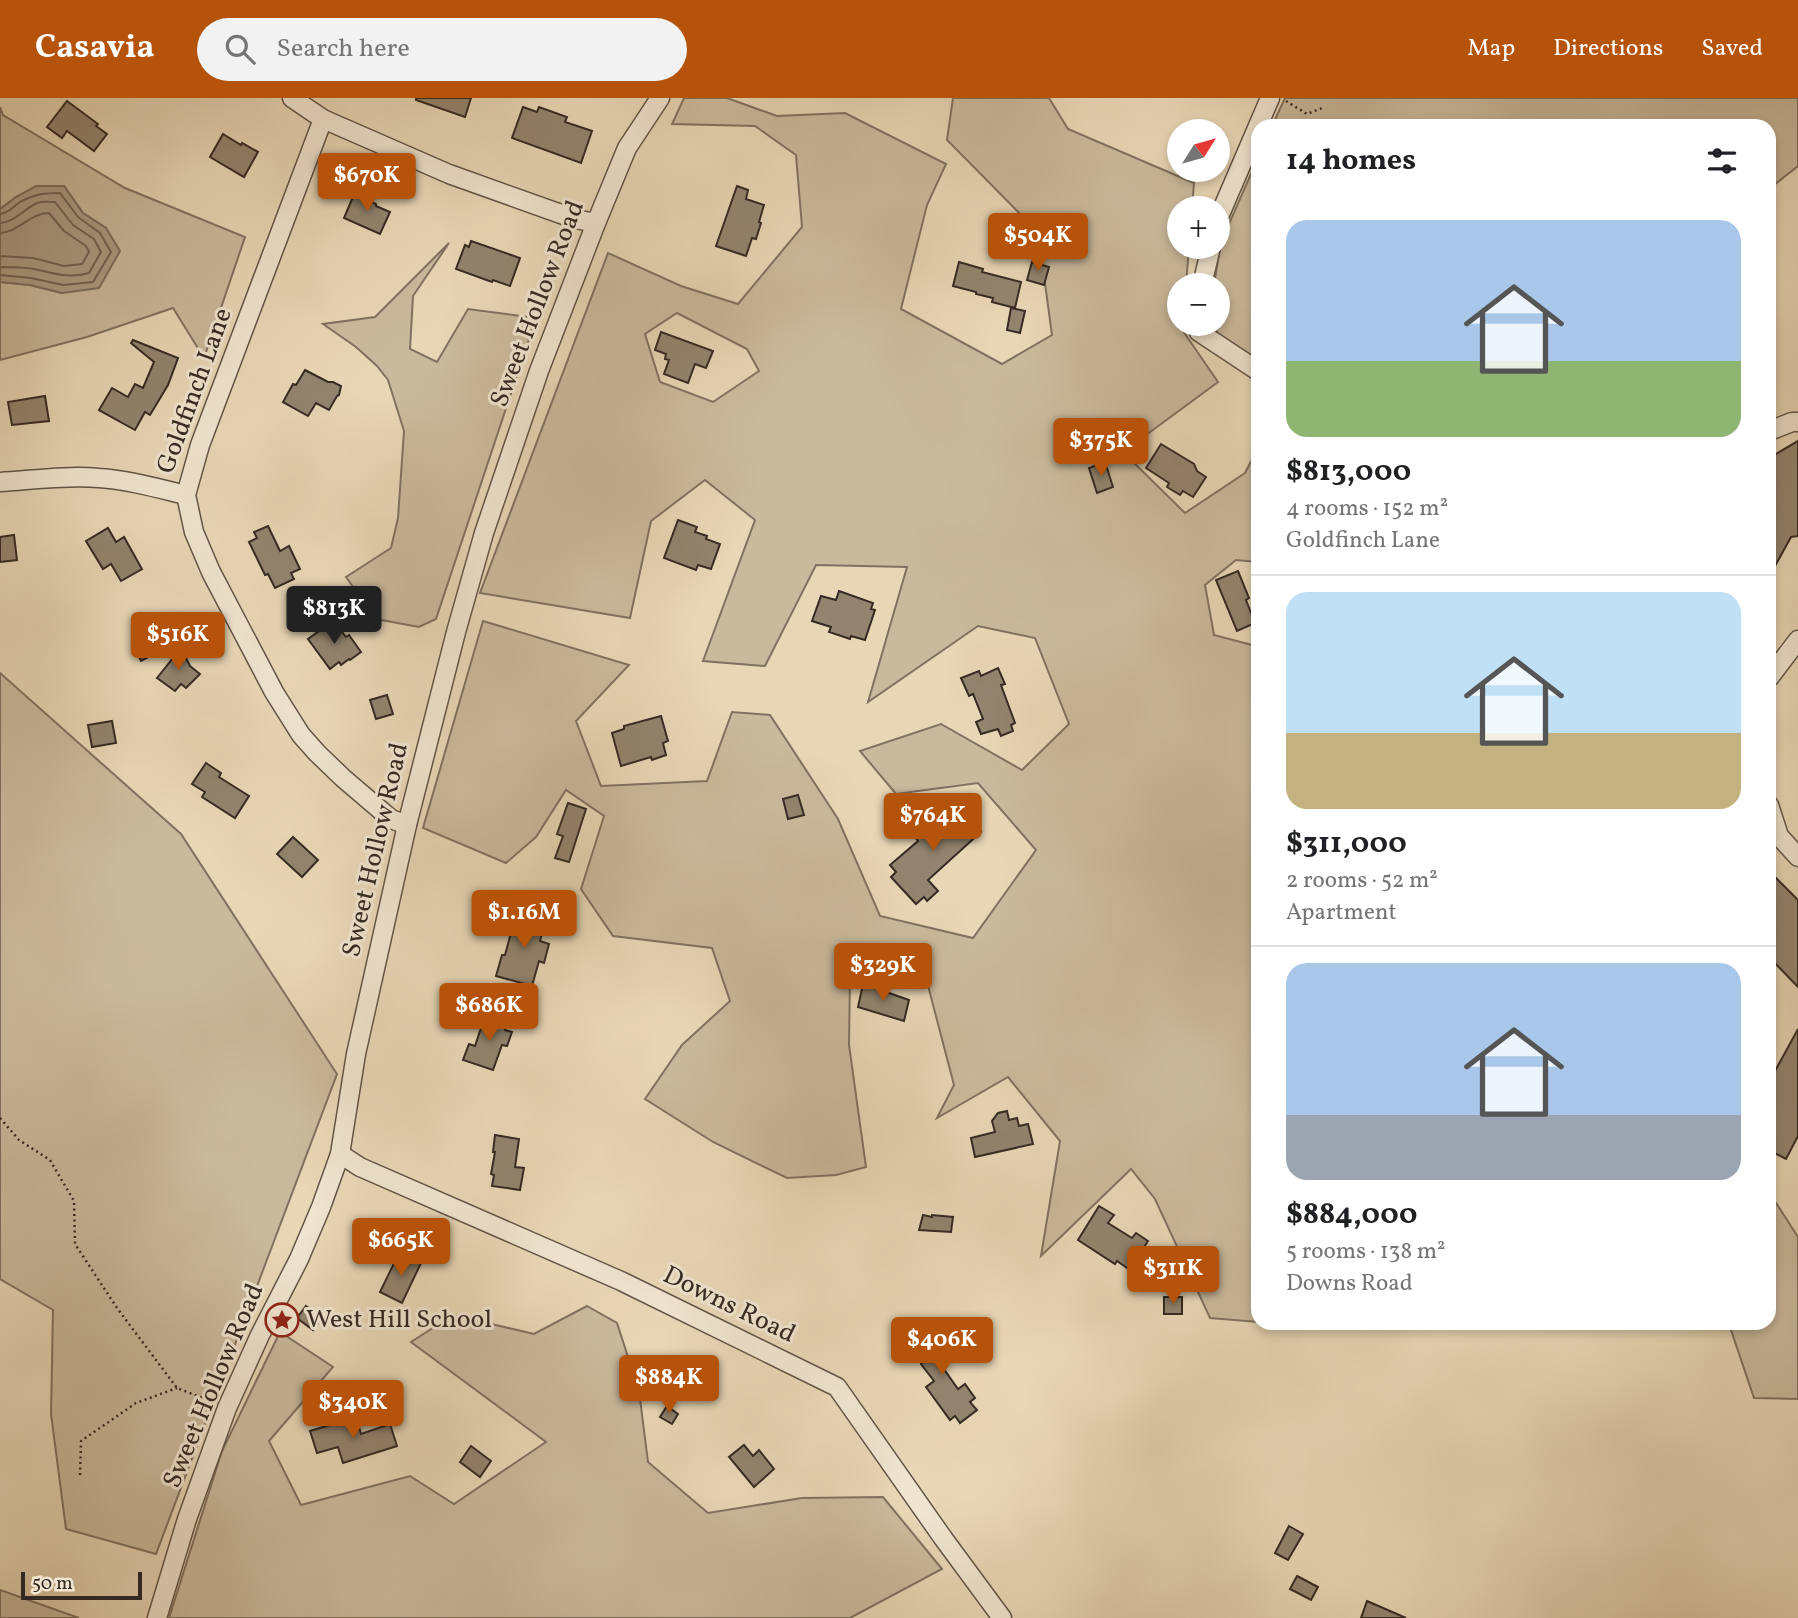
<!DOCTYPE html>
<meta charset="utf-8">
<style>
body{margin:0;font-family:Vollkorn,serif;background:#f2f2f2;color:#202124;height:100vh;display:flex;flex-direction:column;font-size:26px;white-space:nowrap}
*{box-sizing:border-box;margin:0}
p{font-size:23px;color:#757577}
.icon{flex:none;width:38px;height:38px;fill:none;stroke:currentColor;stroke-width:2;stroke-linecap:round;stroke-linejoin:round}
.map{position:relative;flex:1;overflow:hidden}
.drawer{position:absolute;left:1251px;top:21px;width:525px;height:1211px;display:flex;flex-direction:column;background:#fff;border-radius:21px;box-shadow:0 4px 10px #0003}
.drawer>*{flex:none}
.needle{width:46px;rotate:53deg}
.controls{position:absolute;left:1167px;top:21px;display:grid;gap:14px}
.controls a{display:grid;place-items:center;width:63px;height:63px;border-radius:50%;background:#fff;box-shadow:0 4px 10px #0003;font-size:35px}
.scale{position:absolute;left:21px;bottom:18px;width:121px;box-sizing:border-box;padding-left:7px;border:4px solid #352a23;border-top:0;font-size:19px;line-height:24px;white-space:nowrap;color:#352a23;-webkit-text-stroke:5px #f0e5d0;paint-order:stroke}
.price{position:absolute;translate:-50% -60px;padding:0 16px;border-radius:7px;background:#b45309;color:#fff;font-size:23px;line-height:46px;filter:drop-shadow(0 2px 4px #0008)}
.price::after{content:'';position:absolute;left:50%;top:42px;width:21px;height:16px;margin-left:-10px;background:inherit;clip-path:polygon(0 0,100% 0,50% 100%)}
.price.current{background:#222;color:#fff}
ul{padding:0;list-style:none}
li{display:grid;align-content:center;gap:14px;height:371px;padding:0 35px}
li+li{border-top:2px solid #e0e0e0}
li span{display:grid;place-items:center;height:217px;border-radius:21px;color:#555}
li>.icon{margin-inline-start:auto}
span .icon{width:126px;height:126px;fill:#fffc;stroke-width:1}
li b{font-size:30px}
h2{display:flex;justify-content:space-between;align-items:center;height:84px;padding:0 35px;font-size:30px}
header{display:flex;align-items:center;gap:42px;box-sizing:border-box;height:98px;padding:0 35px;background:#b45309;color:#fff}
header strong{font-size:33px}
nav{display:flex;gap:38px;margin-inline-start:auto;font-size:24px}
.search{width:490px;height:63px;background:#f2f2f2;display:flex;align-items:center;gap:18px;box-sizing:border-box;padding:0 24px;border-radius:38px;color:#757577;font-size:26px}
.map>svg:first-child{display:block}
.green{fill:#caba9d;stroke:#807260;stroke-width:2;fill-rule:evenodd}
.water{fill:#ab9c84;stroke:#7c6e5d;stroke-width:2}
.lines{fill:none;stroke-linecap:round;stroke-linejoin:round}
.shore{stroke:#706354;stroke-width:2}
.building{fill:#92846f;stroke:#352a23;stroke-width:2}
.minor-casing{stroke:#625548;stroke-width:21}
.path{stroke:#352a23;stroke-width:2.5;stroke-dasharray:2 3.5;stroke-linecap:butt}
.minor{stroke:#f0e5d0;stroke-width:18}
.labels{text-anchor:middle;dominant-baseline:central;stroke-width:6;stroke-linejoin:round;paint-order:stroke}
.street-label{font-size:26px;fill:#352a23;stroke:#f0e5d0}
.poi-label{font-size:26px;fill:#352a23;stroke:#f0e5d0;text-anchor:start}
</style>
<header>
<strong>Casavia</strong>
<div class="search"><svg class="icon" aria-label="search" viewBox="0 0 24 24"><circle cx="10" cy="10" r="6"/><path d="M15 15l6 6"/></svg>Search here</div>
<nav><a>Map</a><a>Directions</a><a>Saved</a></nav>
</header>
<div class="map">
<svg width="1798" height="1520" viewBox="0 0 1798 1520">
<rect width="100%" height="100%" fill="#e8d7b6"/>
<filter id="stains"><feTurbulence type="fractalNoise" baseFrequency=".00286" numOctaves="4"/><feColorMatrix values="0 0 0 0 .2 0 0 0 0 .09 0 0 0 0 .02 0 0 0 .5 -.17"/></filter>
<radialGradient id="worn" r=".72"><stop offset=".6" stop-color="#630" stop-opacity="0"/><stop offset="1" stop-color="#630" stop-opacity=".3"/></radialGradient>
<g class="green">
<path d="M684,0h43l50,18 68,-3 101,51 -19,41 -26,104 101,55 50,-29 -14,-103 -91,-92 6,-42h96l19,31 126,54 -2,25h-12v39h9l-3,38h-6v39h3v7l35,51 -95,70 62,61 60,-40 13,-25v114l-22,-2 -31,25 9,50 38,10 6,-8v685l-48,-4 -55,-119 -24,-30 -90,87 19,-115 -52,-64 -71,41 17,-33 -28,-107 -76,-2 -1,69 17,122 -30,8 -49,3 -74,-36 -68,-43 37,-54 48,-44 -18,-53 -99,-12 -32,-47 23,-73 -38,-26 -30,47 -30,26 -83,-35 60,-207 146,44 -53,56 25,65 106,-5 25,-69 38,3 68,104 42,97 93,22 63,-88 -58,-67 -82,11 -36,-43 81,-27 81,46 47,-46 -34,-86 -57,-12 -110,76 39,-135 -91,-2 -51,101 -62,-5 52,-141 -50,-40 -54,41 -21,97 -150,-25 128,-340 73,33 57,18 64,-77 -6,-72 -41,-29 -83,-2zM677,215l70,36 12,22 -46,31 -53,-20 -15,-48z"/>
<path d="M1285,0h513v68l-29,23v-63h-497z"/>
<path d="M0,9l3,8 122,73 120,49 -41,121 -31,-50 -86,29 -87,23v-78l30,3 32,8 44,-65 -23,-15 -19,-27 -48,11 -16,12z"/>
<path d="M1258,60v201l-38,-21 -7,-14h5v-39h-4l7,-43z"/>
<path d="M449,145l-36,53 -3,53 27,13 31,-53 68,9 -100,301 -17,8 -43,-8 -30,-42 45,-29 7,-30 6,-87 -16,-51 -11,-14 -21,-19 -33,-23 52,-7z"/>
<path d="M0,575l181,161 156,240 -181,480 -90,-25 -15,-115 2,-104 -53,-31z"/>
<path d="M1769,1094l29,45v162l-44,-1 -23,-68v-7h38z"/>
<path d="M587,1208l30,17 22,68 9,71 60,51 94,-15 81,-1 59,72 -92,49h-681l53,-167 58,-119 53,35 -64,74 32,64 109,-29 44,28 92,-62 -135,-100 42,-27 81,19z"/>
<path d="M0,1492l79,28h-79z"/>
</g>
<path class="water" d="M36,88h28l19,27 23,15 14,23 -21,37 -37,5 -32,-8 -30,-3v-73l16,-12z"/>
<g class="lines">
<g class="shore">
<path d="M0,116c9,-1 13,-7 20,-12 14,-8 25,-9 40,-9l18,24 22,16 11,19 -18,30 -30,3 -32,-7 -31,-3"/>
<path d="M0,125c15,-1 24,-14 37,-20 6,-2 12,-1 18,-1l18,23 21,14 7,13 -12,21c-20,6 -35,0 -55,-4 -11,-2 -23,-2 -34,-2"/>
<path d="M0,135c19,-1 30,-20 49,-20l15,18 22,15 3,6 -7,12 -18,2 -31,-8 -33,-2"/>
</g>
</g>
<g class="building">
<path d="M416,0h55l-6,19 -49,-17z"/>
<path d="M67,3l31,23 -2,2 11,8 -13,17 -27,-20 -5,7 -15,-11z"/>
<path d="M523,9l14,5 2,-5 28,10 -2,5 27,9 -11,32 -69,-25z"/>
<path d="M223,36l18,11 1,-2 16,9 -14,25 -34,-20z"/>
<path d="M737,88l11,4 -2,9 18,6 -5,17 2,1 -5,16 -4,-1 -6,18 -30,-10z"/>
<path d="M355,94l18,7 -1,3 4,2v2l14,6 -10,22 -36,-16z"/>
<path d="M471,143l49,17 -10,28 -17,-6 -1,2 -36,-13 9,-24 4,2z"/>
<path d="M959,164l24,7 -1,3 39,10 -6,26 -23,-6 1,-4 -17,-4v-2l-23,-6z"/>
<path d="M1032,164l17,5 -5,18 -17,-5z"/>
<path d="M1011,210l14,3 -5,22 -13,-3z"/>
<path d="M661,234l52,19 -7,17 -11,-4 -7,19 -24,-9 5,-14 -4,-1 1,-5 -11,-4z"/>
<path d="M133,242l45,18 -10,27 -18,30 -5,-3 -10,18 -36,-20 13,-22 16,9 7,-13 8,4 11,-26 -23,-19z"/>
<path d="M305,272l23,12h5l8,4 -2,9 -2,1 -8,14 -13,-7 -8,13 -25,-14 10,-18 3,1z"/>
<path d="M45,298l4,25 -37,4 -4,-23z"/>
<path d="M1798,343v95l-7,1 -22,40v-119z"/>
<path d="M1161,346l33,20 3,7 9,6 -13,20 -10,-6 -3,4 -13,-8 2,-4 -23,-15z"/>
<path d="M1105,364l8,25 -16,6 -8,-25z"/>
<path d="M678,422l19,7 -2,5 12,4 -1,3 14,5 -9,25 -13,-4 -2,5 -32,-12z"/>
<path d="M268,428l12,25 9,-5 11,23 -9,4 3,6 -19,9 -7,-14 -3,1 -16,-33 8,-4 -3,-6z"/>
<path d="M108,430l8,14 8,-5 18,32 -21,12 -10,-17 -8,5 -17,-28z"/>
<path d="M14,437l3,25 -17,2v-25z"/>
<path d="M1238,473l11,27 -3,2 9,23 -18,8 -21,-51z"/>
<path d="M839,493l34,12 -2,6 4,1 -10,30 -14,-4 -1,3 -21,-7 2,-5 -19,-6 9,-25 15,4z"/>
<path d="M174,523l10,18 -43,22 -9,-18z"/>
<path d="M329,526l5,7 5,-3 7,9 3,-2 12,17 -11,8 -1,-1 -8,6 -2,-3 -9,7 -22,-30z"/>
<path d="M181,550l9,18 10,8 -14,14 -5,-4 -6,7 -18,-13z"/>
<path d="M998,570l7,16 -4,1 14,38 -4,2 2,6 -12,5 -3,-7 -17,5 -5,-12 7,-3 -10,-25 -4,2 -8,-18 18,-7 2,5z"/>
<path d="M387,597l6,19 -17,5 -6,-19z"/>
<path d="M661,618l7,25 -5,2 3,12 -14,5 -1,-3 -30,9 -9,-33 12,-4v-3z"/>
<path d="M112,623l4,22 -24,4 -4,-22z"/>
<path d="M206,665l15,10 -2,4 30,19 -14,22 -33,-21 3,-5 -13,-8z"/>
<path d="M798,697l6,20 -16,4 -5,-20z"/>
<path d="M568,705l18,6 -17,53 -14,-4 8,-22 -6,-2z"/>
<path d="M955,706l26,28 -53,48 10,11 -11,10 -3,-4 -8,7 -25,-27 5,-5 -6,-7 28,-24 -5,-7 4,-5 10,-10 5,6z"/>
<path d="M293,739l25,23 -16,17 -25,-23z"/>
<path d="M1769,773l29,29v87l-29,-30z"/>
<path d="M517,813l29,8 -6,22 9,3 -5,19 -5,-2 -7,25 -36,-10 6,-21h3z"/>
<path d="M863,886l46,16 -5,21 -46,-14z"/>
<path d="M486,915l22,8 -3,9 7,2 -5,14 -5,-1 -9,25 -30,-10 6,-16 6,2z"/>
<path d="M1798,931v107l-12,23 -17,-9v-68z"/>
<path d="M1007,1013l2,9 8,-2 2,8 9,-2 5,20 -58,13 -4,-19 24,-6 -3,-11 6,-8z"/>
<path d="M495,1037l24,4 -4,28 9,1 -4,22 -28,-4 2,-11 -3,-1 4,-22h-2z"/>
<path d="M1099,1108l15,9 -6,8 24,15 4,-5 12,8 -16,25 -2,-2 -3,4 -10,-7 -2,3 -37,-24z"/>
<path d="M923,1117l9,2v-2l21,2 -2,15 -32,-2z"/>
<path d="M399,1155l22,10 -19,40 -22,-11z"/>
<rect x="1164" y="1199" width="18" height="17"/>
<path d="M306,1208l16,12 -9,12 -16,-12z"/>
<path d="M923,1229l5,8 3,-2 7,10 3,-3 12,16 -12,9 17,24 7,-5 10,14 -5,4 7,8 -17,13 -5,-7 -5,4 -24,-33 8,-6 -13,-17 1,-1 -3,-4 3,-2 -14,-18z"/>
<path d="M667,1308l11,8 -6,10 -12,-7z"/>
<path d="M356,1319l5,17 29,-10 7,22 -54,17 -5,-16 -21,6 -7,-22z"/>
<path d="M744,1347l9,11 6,-6 15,19 -20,18 -25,-30z"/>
<path d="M471,1348l20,15 -11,16 -20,-15z"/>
<path d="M1289,1428l14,8 -15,26 -13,-7z"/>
<path d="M1297,1478l21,11 -7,13 -21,-11z"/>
<path d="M1367,1503l39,17h-45z"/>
</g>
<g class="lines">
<defs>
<g id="minor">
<path d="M292,0l31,21 126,55 126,45 21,4"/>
<path d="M323,21l-123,326 -14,50 8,37 17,40 63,120 27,43 16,18 26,25 48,41 16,6"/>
<path d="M1218,121l52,-121"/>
<path d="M1202,187l9,-38"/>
<path d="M1200,226l-1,8 59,39"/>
<path d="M1769,333l23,-9h6"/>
<path d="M0,384c32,-2 67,-7 99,-4 29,2 58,10 87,17"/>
<path d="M1769,580l29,-38"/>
<path d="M1769,707l10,31 19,21"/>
<path d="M340,1056l20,13 261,114 216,106 106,151 59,80"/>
<path d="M157,1520l30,-99 40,-111 33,-73 39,-76 22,-52 19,-53 16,-100 51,-229 49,-193 28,-99 55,-162 57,-148 31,-75 33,-50"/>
</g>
</defs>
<use href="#minor" class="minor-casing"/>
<g class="path">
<path d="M1286,3l21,13 15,-6"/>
<path d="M0,1020l19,22 31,20 24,41 1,43 42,64 60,80 36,14"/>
<path d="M80,1377l1,-34 55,-38 41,-15"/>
</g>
<use href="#minor" class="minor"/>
</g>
<defs>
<symbol id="sight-ring" viewBox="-11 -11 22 22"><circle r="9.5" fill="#f0e5d0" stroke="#8f2418" stroke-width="1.5"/><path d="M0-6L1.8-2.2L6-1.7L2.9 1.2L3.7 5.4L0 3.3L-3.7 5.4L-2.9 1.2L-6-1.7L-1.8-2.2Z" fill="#8f2418"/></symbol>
</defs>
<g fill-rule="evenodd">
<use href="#sight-ring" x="263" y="1203" width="38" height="38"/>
</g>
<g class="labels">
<g class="street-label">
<text transform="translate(538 206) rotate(-69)">Sweet Hollow Road</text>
<text transform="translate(195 293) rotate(-70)">Goldfinch Lane</text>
<text transform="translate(376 752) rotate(-77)">Sweet Hollow Road</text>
<text transform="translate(729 1207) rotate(26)">Downs Road</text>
<text transform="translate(214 1288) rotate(-67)">Sweet Hollow Road</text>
</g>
<g class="poi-label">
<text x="306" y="1222">West Hill School</text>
</g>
</g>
<rect width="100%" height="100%" filter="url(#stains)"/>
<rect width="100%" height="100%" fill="url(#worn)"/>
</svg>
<div class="controls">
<a><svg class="needle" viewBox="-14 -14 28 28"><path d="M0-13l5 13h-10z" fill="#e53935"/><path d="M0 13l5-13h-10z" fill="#757577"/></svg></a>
<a>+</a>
<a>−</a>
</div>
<div class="scale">50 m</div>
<b class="price" style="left:367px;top:115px">$670K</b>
<b class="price" style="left:1038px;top:175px">$504K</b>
<b class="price" style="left:1101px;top:380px">$375K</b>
<b class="price current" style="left:334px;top:548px">$813K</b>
<b class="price" style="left:178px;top:574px">$516K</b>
<b class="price" style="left:933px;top:755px">$764K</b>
<b class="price" style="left:524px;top:852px">$1.16M</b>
<b class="price" style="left:883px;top:905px">$329K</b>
<b class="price" style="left:489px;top:945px">$686K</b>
<b class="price" style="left:401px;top:1180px">$665K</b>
<b class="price" style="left:1173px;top:1208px">$311K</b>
<b class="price" style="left:942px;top:1279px">$406K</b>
<b class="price" style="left:669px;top:1317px">$884K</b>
<b class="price" style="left:353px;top:1342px">$340K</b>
<section class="drawer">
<h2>14 homes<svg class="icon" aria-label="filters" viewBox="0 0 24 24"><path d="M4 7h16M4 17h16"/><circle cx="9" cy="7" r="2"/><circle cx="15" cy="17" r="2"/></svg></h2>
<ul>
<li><span style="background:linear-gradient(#a9c7e8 65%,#8fb573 0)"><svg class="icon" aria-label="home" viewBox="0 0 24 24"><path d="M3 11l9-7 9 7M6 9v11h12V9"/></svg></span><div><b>$813,000</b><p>4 rooms · 152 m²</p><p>Goldfinch Lane</p></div></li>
<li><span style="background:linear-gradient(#bfe0f5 65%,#c2b280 0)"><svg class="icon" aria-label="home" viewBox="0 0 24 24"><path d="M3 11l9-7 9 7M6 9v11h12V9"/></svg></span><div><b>$311,000</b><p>2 rooms · 52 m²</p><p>Apartment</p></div></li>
<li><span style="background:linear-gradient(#a9c7e8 70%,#9aa5b1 0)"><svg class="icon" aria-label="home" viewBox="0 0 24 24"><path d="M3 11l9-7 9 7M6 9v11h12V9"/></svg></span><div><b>$884,000</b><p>5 rooms · 138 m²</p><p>Downs Road</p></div></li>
</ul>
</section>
</div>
